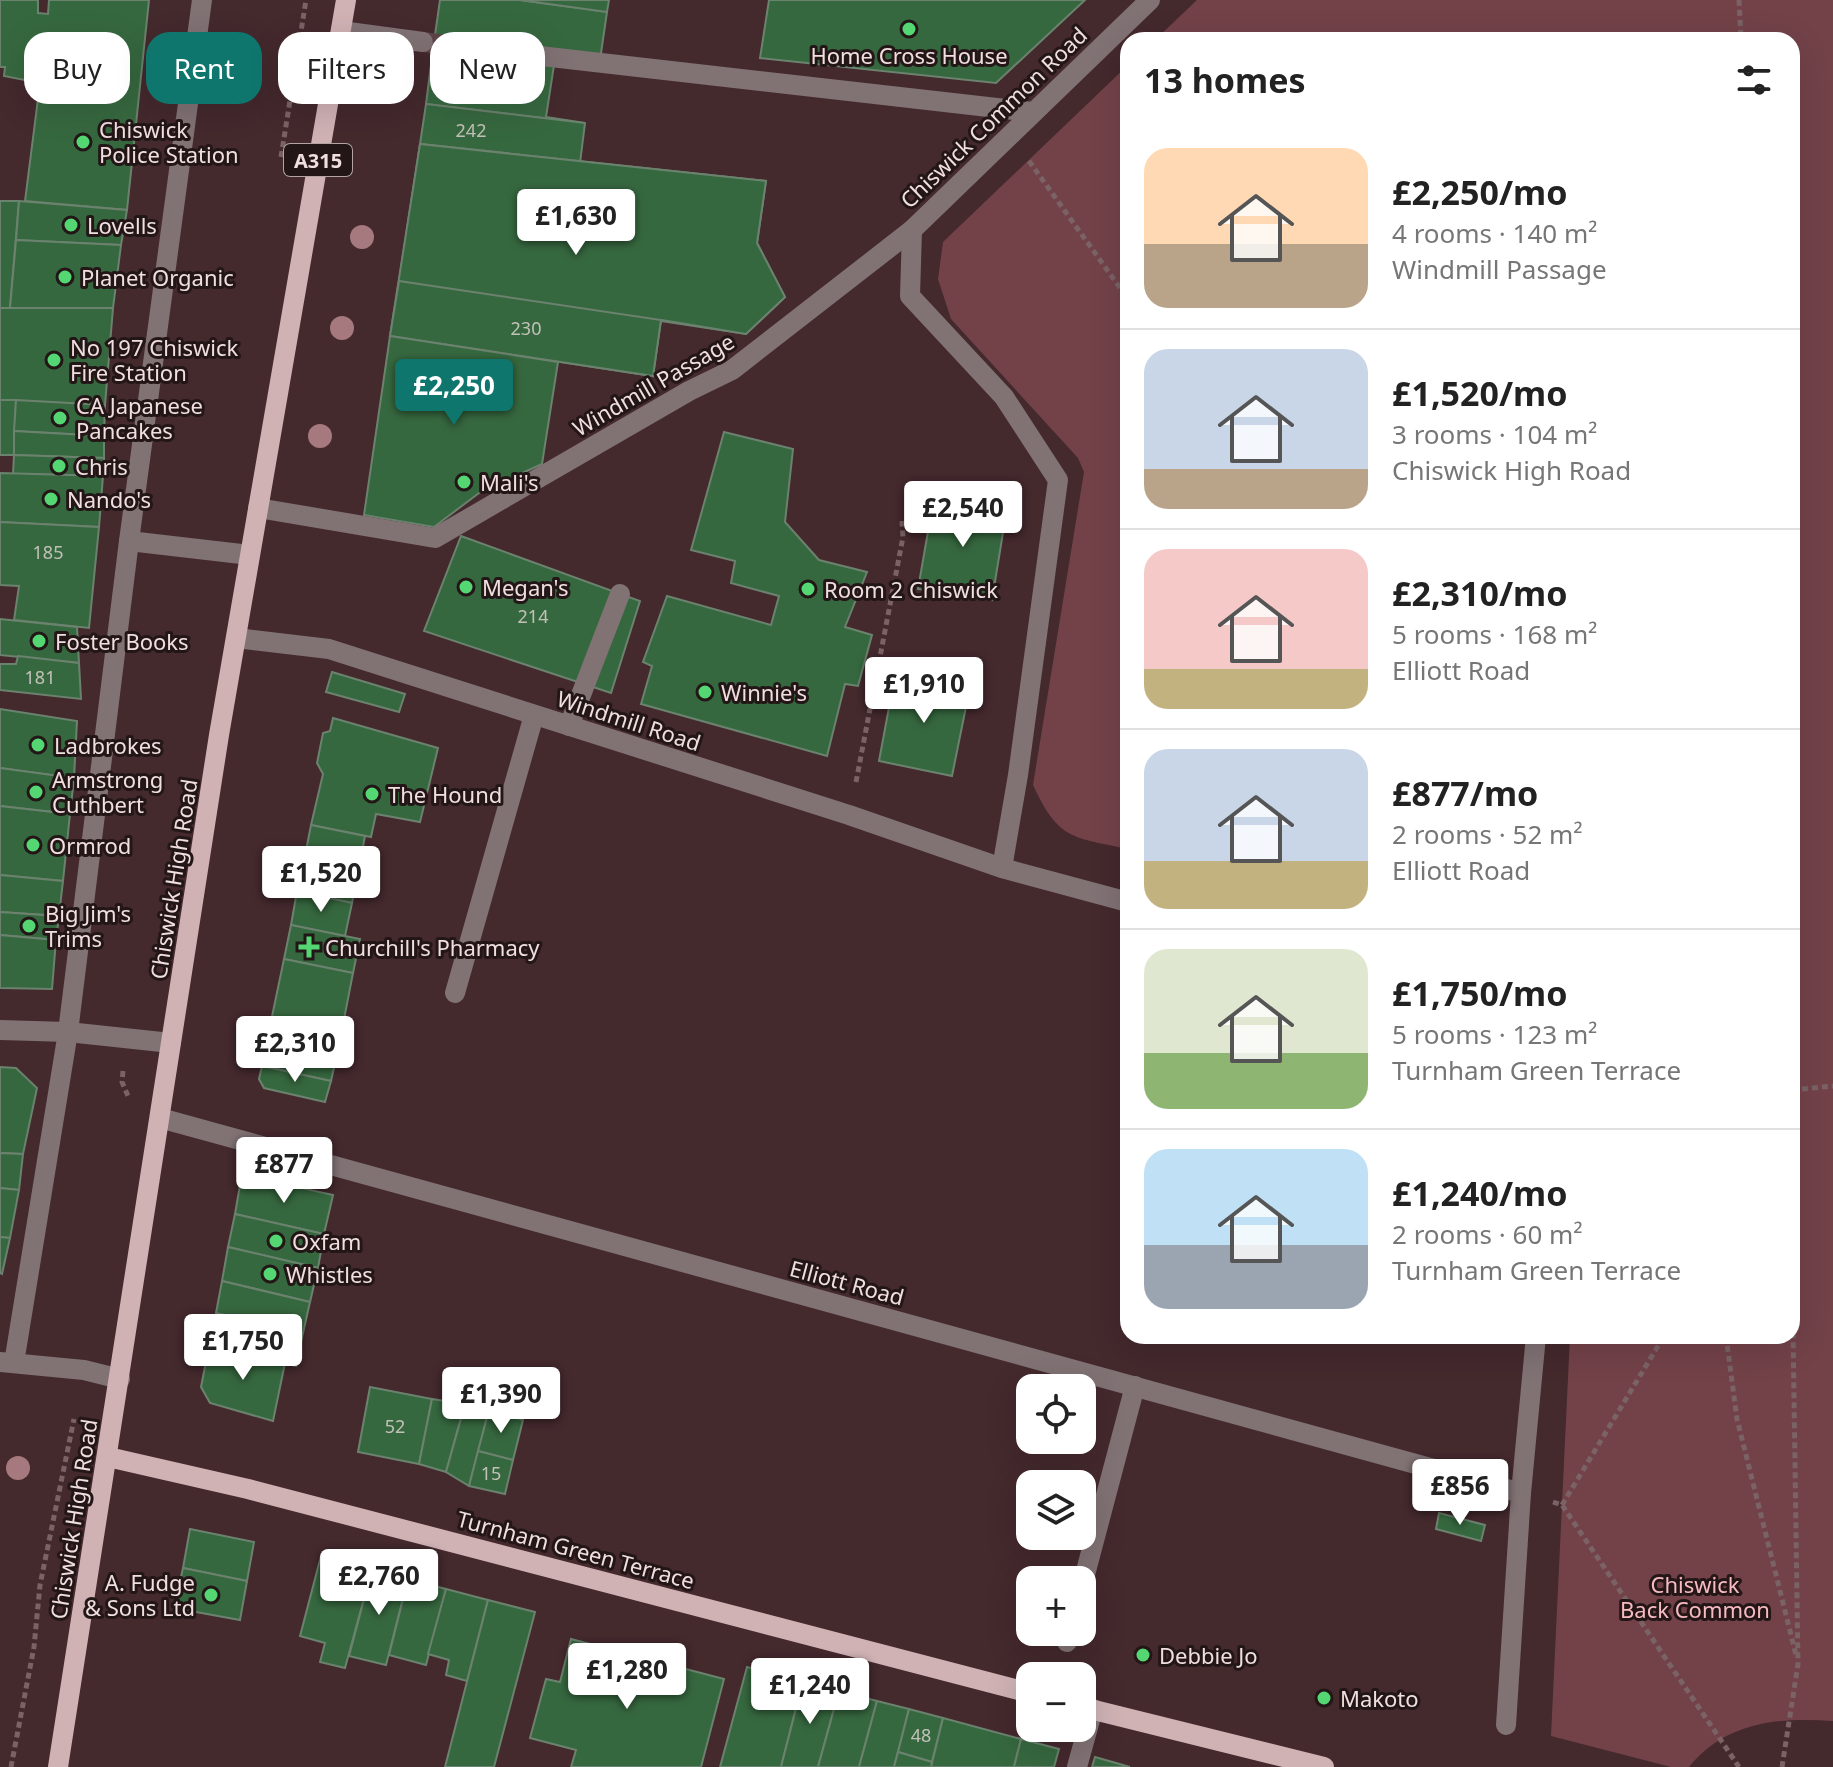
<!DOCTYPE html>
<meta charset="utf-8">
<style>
body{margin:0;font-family:"Noto Sans",sans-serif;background:#f6f6f6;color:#222;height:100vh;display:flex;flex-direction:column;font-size:30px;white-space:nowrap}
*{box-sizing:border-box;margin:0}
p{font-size:26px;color:#767676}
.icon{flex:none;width:44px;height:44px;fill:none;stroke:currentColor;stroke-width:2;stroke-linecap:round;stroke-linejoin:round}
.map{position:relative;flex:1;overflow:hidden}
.details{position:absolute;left:1120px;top:32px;width:680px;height:1312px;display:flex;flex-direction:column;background:#fff;border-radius:24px;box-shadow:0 8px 32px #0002}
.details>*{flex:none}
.banner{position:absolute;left:24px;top:32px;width:760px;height:72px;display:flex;gap:16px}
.tools{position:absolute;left:1016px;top:1374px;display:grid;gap:16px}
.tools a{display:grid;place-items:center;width:80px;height:80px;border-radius:16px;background:#fff;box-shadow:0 8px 32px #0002;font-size:40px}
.price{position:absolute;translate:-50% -68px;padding:0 18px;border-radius:8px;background:#fff;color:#222;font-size:26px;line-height:52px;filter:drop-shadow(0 2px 4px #0008)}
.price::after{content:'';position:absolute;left:50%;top:48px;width:24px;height:18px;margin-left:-12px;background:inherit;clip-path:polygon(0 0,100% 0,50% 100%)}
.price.active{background:#0f766e;color:#fff}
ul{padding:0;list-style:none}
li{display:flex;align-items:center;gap:24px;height:200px;padding:0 24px}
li+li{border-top:2px solid #e0e0e0}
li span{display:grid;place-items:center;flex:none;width:224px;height:160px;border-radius:24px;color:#555}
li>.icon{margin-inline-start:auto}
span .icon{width:96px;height:96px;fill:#fffc;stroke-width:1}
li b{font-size:34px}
h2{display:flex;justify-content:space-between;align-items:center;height:96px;padding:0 24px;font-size:34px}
.pill{padding:0 28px;border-radius:24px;background:#fff;box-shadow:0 8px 32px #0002;font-size:28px;line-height:72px}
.pill.active{background:#0f766e;color:#fff}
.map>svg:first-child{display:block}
.green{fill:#734249}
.building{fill:#36683f;stroke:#6b826e;stroke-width:2}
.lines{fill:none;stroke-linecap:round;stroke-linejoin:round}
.minor-tunnel{stroke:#5e4448;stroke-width:20;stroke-dasharray:20 10;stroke-linecap:butt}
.path{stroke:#7a6265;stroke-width:5;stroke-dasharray:6 4;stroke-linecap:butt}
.minor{stroke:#817274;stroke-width:20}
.major{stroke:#d0b2b5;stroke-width:20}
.tree{fill:#a6797e}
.poi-dot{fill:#54d672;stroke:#231617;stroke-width:3}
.labels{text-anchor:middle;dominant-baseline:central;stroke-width:6;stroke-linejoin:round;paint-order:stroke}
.number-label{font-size:18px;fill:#c2c1b8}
.shield{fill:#231617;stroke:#b3a3a4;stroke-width:2}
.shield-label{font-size:20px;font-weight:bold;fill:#f1dfe0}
.poi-label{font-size:22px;fill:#f1dfe0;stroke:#231617;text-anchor:start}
.street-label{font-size:22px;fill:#f1dfe0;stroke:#231617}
.park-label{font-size:22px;fill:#f6bac0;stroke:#231617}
</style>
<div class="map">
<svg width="1833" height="1767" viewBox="0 0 1833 1767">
<rect width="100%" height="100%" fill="#44292d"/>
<g class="green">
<path d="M1197,0h636v1721c-55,-4 -107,1 -144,46h-18l-120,-31 19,-400h222v-1296h-637z"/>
<path d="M1128,65v784c-55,-12 -69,-8 -95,-64l51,-313 -6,-14 -127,-139 -13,-40 5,-37z"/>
</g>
<g class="building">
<path d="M0,0h38v13l10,1 1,-14h100l-22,210 -102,-9 15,-118 -36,-7 1,-9h-5z"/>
<path d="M440,0h80l87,12 -7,48 -104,-2 -63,-9z"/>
<path d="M520,0h89l-2,12z"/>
<path d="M769,0h316l-89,83 -236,-25z"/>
<path d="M433,49l121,16 -8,52 39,6 -159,-19z"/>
<path d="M426,104l159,19 -5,40 -160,-19z"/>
<path d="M420,144l346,37 -9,62 28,54 -39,37 -347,-53z"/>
<path d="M420,144l346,37 -9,62 28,54 -39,37 -85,-14 -8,56 -263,-40z"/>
<path d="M0,201h19l-9,107h-10z"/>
<path d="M19,201l108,9 -6,35 -105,-5z"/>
<path d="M16,240l105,5 -8,63h-103z"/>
<path d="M399,281l262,39 -8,56 -263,-40z"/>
<path d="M0,308h113l-8,97 -105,-5z"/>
<path d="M390,336l168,26 -16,102 -63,29 -45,34 -70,-12z"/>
<path d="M0,400h16l-2,55h-14z"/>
<path d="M16,400l89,5 -1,31 -90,-5z"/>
<path d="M14,431l90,5v22l-90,-3z"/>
<path d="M724,432l69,17 -8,73 34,38 48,12 -22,55 27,8 -14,51 -13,-2 -18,72 -186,-52 11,-38 -9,-4 24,-66 104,29 8,-29 -48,-13 4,-22 -44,-11z"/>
<path d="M14,455l90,3 -1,18 -90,-2z"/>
<path d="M0,473l103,3 -4,51 -99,-5z"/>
<path d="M934,497l73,11 -15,92 -74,-11z"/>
<path d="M0,522l99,5 -10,101 -75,-8 5,-34 -19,-1z"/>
<path d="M461,536l179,65 -29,92 -187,-62z"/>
<path d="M0,619l77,8 2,36 -79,-8z"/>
<path d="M18,656l61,7 2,36 -81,-9v-26h16z"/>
<path d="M332,672l73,22 -6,18 -73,-20z"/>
<path d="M895,675l75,12 -18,89 -73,-15z"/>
<path d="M0,709l77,12 -3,57 -74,-10z"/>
<path d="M333,718l105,30 -18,74 -44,-8 -5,23 -60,-12 12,-51 -6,-11 6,-30 7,-2z"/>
<path d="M0,768l74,10 -4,36 -70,-8z"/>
<path d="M0,806l70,8 -7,67 -63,-6z"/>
<path d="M311,825l54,11 -6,31 -54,-11z"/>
<path d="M305,856l54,11 -7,36 -55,-12z"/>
<path d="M0,875l63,6 -4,35 -59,-4z"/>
<path d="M297,891l55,12 -7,33 -54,-11z"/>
<path d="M0,912l59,4 -3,24 -56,-5z"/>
<path d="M291,925l69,14 -7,34 -69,-14z"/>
<path d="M0,935l56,5 -4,49 -52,-1z"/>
<path d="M284,959l69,14 -14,72 -70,-14z"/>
<path d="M269,1031l70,14 -8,36 -69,-15z"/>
<path d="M262,1066l69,15 -6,21 -61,-14 -5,-9z"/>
<path d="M0,1067l16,1 21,20 -14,66 -23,-1z"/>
<path d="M0,1153l23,1 -4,36 -19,-2z"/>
<path d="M252,1177l81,18 -9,39 -89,-20 5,-29z"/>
<path d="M0,1188l19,2 -9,48 -10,-1z"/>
<path d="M235,1214l89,20 -6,34 -90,-21z"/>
<path d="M0,1237l10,1 -8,36 -2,-1z"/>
<path d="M228,1247l90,21 -8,34 -88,-21z"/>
<path d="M222,1281l88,21 -7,31 -87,-20z"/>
<path d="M216,1313l87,20 -7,33 -87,-20z"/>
<path d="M209,1346l76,17 -12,58 -63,-18 -9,-16z"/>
<path d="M370,1387l62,12 -13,65 -61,-12z"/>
<path d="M432,1399l33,5 -19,68 -27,-8z"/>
<path d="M465,1404l24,6 -20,76 -23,-14z"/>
<path d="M489,1410l34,10 -10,40 -35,-9z"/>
<path d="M478,1451l35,9 -8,34 -36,-8z"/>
<path d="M1439,1513l46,12 -4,16 -45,-12z"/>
<path d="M190,1529l64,13 -7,39 -64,-13z"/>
<path d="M321,1556l51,13 -27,99 -25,-6 5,-19 -25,-7z"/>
<path d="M183,1568l64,13 -7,39 -66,-12z"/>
<path d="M372,1569l36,10 -22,86 -37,-9z"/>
<path d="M408,1579l38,10 -20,76 -37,-10z"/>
<path d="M446,1589l42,11 -21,81 -21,-6 3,-15 -21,-6z"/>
<path d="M488,1600l47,12 -41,155h-49z"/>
<path d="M571,1639l153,40 -23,88h-130l5,-17 -46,-12 16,-59 14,3z"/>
<path d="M747,1667l56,14 -22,86h-61z"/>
<path d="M803,1681l36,10 -21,76h-37z"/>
<path d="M839,1691l38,10 -18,66h-41z"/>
<path d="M877,1701l32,8 -15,58h-35z"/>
<path d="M909,1709l34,9 -11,44 -34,-10z"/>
<path d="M943,1718l78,21 -7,28h-83z"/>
<path d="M1021,1739l38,10 -5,18h-40z"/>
<path d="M898,1752l34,10 -1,5h-37z"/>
<path d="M1095,1757l35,10h-38z"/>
</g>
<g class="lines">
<path class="minor-tunnel" d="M423,42l74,9"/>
<g class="path">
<path d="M1739,0l2,40"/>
<path d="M281,157l25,-157"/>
<path d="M1029,161l99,138"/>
<path d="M856,782l47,-245 -1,-16"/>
<path d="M123,1071l-1,11 6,14"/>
<path d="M1792,1090l41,-4"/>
<path d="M1726,1336l11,83 59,236"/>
<path d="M1553,1502l9,3 177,262"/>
<path d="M1562,1505l102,-169"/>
<path d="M11,1767l23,-120 6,-62 34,-166"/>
<path d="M1782,1767l16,-103 -6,-398"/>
</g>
<g class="minor">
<path d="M341,31l82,11"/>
<path d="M497,51l535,61"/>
<path d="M258,508l177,30 254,-147 43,-21 180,-140"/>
<path d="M129,541l121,14"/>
<path d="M236,638l93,11 520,166 153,53 126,34"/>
<path d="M569,726l51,-132"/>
<path d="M1002,868l16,-93 40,-295 -54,-83 -94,-101 2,-66 238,-230"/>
<path d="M455,993l79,-278"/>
<path d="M0,1030l68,2 103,11"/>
<path d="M160,1118l1361,375"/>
<path d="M0,1362l84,8 36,9"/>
<path d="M14,1363l54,-331 61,-491 73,-541"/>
<path d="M1082,1586l53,-200"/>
<path d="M1067,1642l3,-10"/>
<path d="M1506,1725l15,-232 15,-157"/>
<path d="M1077,1767l16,-58"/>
</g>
<g class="major">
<path d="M108,1457l140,32 782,204"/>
<path d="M1082,1707l242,60"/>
<path d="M58,1767l161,-1032 127,-735"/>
</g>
</g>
<g class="tree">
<circle cx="362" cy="237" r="12"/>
<circle cx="342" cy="328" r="12"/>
<circle cx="320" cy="436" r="12"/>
<circle cx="18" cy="1468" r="12"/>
</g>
<g class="poi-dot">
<circle cx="909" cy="29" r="8"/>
<circle cx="83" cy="142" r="8"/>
<circle cx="71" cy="225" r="8"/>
<circle cx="65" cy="277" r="8"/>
<circle cx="54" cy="360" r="8"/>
<circle cx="60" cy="418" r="8"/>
<circle cx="59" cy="466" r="8"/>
<circle cx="464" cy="482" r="8"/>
<circle cx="51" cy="499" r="8"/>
<circle cx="466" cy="587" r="8"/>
<circle cx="808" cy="589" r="8"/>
<circle cx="39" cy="641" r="8"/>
<circle cx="705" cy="692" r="8"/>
<circle cx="38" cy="745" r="8"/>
<circle cx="36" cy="792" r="8"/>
<circle cx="372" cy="794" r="8"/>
<circle cx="33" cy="845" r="8"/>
<circle cx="29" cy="926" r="8"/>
<path d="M305 935h8v8h8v8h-8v8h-8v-8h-8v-8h8z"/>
<circle cx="276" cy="1241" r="8"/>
<circle cx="270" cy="1274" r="8"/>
<circle cx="211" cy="1595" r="8"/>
<circle cx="1143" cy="1655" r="8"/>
<circle cx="1324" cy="1698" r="8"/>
</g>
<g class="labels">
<g class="number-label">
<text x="471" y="130">242</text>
<text x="526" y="328">230</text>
<text x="48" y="552">185</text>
<text x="533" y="616">214</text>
<text x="40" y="677">181</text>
<text x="395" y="1426">52</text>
<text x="491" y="1473">15</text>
<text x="921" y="1735">48</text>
</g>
<rect class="shield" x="284" y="144" width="68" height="32" rx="6"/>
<g class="shield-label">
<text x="318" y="160">A315</text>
</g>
<g class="poi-label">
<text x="909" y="55" text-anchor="middle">Home Cross House</text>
<text x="99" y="129">Chiswick<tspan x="99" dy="25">Police Station</tspan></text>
<text x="87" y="225">Lovells</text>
<text x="81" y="277">Planet Organic</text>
<text x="70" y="347">No 197 Chiswick<tspan x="70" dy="25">Fire Station</tspan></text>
<text x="76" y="405">CA Japanese<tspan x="76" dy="25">Pancakes</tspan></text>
<text x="75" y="466">Chris</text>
<text x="480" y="482">Mali's</text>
<text x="67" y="499">Nando's</text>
<text x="482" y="587">Megan's</text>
<text x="824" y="589">Room 2 Chiswick</text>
<text x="55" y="641">Foster Books</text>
<text x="721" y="692">Winnie's</text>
<text x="54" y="745">Ladbrokes</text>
<text x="52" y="779">Armstrong<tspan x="52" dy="25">Cuthbert</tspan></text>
<text x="388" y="794">The Hound</text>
<text x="49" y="845">Ormrod</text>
<text x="45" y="913">Big Jim's<tspan x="45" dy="25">Trims</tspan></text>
<text x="325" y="947">Churchill's Pharmacy</text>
<text x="292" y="1241">Oxfam</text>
<text x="286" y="1274">Whistles</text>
<text x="195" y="1582" text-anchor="end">A. Fudge<tspan x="195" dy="25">&amp; Sons Ltd</tspan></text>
<text x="1159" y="1655">Debbie Jo</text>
<text x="1340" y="1698">Makoto</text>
</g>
<g class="street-label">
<text transform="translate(993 117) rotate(-44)">Chiswick Common Road</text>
<text transform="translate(653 384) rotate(-30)">Windmill Passage</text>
<text transform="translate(629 720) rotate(18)">Windmill Road</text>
<text transform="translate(173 879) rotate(-81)">Chiswick High Road</text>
<text transform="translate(847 1282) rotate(15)">Elliott Road</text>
<text transform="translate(73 1519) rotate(-81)">Chiswick High Road</text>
<text transform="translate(576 1549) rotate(15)">Turnham Green Terrace</text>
</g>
<g class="park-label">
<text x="1695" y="1584">Chiswick<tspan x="1695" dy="25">Back Common</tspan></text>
</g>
</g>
</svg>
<div class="tools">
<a><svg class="icon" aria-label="locate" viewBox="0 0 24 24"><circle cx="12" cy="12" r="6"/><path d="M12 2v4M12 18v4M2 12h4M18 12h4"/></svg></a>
<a><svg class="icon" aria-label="layers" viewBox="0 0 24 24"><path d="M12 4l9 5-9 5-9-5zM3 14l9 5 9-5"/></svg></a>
<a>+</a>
<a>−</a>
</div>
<b class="price" style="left:576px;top:257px">£1,630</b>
<b class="price active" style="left:454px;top:427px">£2,250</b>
<b class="price" style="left:963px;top:549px">£2,540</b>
<b class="price" style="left:924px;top:725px">£1,910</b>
<b class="price" style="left:321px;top:914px">£1,520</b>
<b class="price" style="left:295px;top:1084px">£2,310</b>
<b class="price" style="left:284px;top:1205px">£877</b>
<b class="price" style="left:243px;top:1382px">£1,750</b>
<b class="price" style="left:501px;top:1435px">£1,390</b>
<b class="price" style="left:1460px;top:1527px">£856</b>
<b class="price" style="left:379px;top:1617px">£2,760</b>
<b class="price" style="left:627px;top:1711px">£1,280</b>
<b class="price" style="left:810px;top:1726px">£1,240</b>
<div class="banner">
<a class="pill">Buy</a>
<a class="pill active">Rent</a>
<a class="pill">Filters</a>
<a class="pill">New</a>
</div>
<section class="details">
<h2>13 homes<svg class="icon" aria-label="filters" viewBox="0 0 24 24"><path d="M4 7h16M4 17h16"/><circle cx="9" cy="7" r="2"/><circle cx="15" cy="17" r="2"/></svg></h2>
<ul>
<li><span style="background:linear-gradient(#ffd9b3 60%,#b9a48a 0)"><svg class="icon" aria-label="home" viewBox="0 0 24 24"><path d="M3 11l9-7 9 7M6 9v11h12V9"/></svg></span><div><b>£2,250/mo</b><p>4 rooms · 140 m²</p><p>Windmill Passage</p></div></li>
<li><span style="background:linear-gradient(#c9d6e8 75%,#b9a48a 0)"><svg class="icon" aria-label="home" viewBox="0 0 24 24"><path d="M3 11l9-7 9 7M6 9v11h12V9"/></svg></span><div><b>£1,520/mo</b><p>3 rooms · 104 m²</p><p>Chiswick High Road</p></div></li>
<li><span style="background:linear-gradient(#f6c9c9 75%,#c2b280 0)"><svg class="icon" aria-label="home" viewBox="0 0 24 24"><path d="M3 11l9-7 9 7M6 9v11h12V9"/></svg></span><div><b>£2,310/mo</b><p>5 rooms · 168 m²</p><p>Elliott Road</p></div></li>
<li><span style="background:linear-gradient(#c9d6e8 70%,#c2b280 0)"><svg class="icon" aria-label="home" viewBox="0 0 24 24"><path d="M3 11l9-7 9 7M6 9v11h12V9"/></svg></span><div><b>£877/mo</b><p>2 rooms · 52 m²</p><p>Elliott Road</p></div></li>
<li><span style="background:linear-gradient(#dfe7d0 65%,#8fb573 0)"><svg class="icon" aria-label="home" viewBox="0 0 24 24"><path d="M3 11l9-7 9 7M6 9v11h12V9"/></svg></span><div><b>£1,750/mo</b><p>5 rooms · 123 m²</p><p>Turnham Green Terrace</p></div></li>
<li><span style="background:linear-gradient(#bfe0f5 60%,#9aa5b1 0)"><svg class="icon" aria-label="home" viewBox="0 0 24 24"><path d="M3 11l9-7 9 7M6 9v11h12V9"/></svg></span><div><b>£1,240/mo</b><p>2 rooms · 60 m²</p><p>Turnham Green Terrace</p></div></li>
</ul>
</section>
</div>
